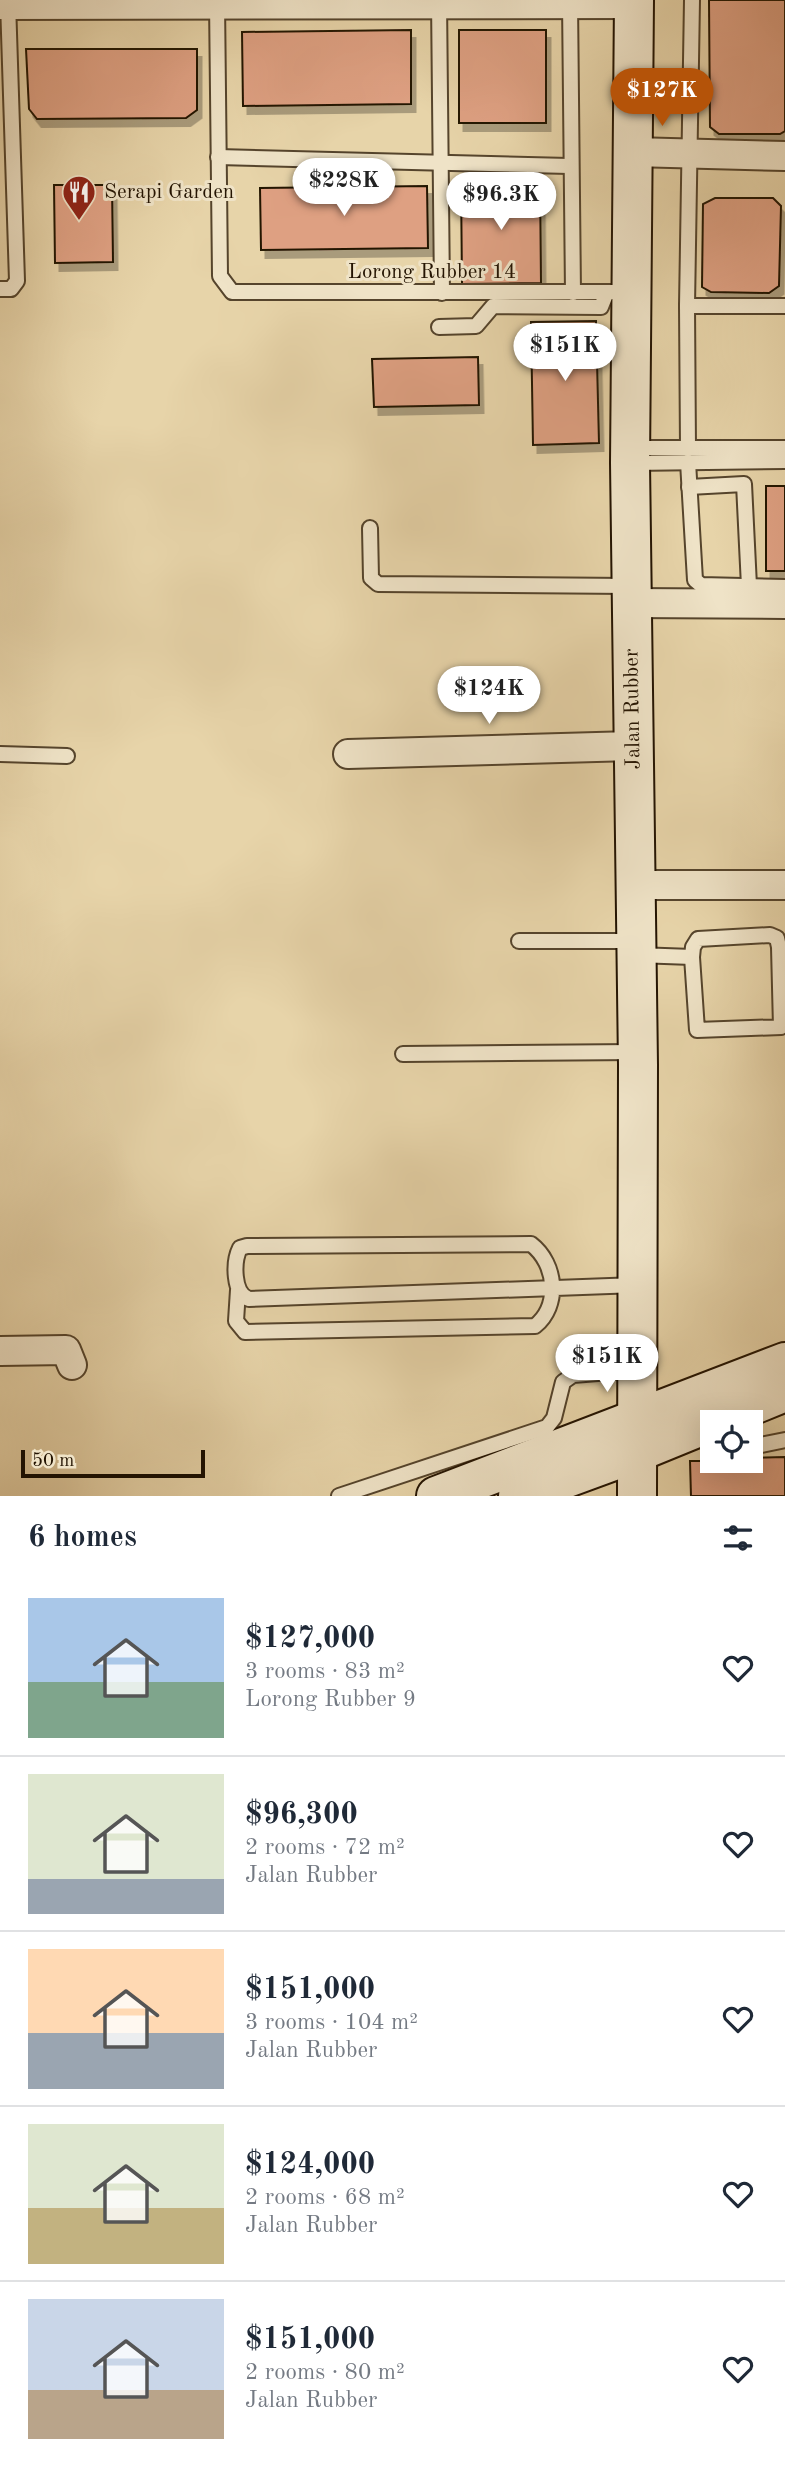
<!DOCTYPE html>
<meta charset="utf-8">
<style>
body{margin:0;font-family:"Old Standard TT",serif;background:#f6f6f7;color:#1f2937;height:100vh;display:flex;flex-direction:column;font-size:26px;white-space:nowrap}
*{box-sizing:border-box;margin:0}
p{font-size:23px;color:#747a83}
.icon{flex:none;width:38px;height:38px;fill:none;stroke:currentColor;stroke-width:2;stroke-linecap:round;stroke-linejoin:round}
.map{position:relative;height:1496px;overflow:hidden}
.sheet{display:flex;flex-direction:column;background:#fff;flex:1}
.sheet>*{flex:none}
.fabs{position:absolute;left:700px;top:1410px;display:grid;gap:14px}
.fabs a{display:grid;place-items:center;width:63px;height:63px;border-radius:0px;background:#fff;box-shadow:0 7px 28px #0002;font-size:35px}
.scale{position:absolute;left:21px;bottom:18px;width:184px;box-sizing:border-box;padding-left:7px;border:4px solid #241402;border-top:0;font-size:19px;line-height:24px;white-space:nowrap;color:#241402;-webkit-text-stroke:5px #efe3c7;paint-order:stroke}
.price{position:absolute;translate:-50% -60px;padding:0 16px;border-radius:24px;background:#fff;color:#222;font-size:23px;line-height:46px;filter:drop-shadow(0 2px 4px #0008)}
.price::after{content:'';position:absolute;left:50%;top:42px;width:21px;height:16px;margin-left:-10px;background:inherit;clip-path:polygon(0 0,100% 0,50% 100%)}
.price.selected{background:#b45309;color:#fff}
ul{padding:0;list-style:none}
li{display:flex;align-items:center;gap:21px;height:175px;padding:0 28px}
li+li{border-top:2px solid #e0e1e3}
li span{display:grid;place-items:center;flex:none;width:196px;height:140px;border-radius:0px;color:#555}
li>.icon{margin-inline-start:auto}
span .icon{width:84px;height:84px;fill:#fffc;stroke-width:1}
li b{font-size:30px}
h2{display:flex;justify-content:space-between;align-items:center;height:84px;padding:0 28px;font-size:30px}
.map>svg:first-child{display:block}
.building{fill:#dea082;stroke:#241402;stroke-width:2;filter:url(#shadow)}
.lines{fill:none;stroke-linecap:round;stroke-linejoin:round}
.lane-casing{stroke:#55442c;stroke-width:18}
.street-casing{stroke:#55442c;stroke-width:32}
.secondary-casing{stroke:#241402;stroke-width:42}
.lane{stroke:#efe3c7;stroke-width:14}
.street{stroke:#efe3c7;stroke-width:28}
.secondary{stroke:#efe3c7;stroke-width:38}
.labels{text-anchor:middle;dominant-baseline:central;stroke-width:6;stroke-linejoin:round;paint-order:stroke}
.poi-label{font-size:21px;fill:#241402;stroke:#efe3c7;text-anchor:start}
.street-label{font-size:21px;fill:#241402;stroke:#efe3c7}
</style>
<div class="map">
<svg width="785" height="1496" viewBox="0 0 785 1496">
<defs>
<filter id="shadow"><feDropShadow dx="4.5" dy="8" stdDeviation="0" flood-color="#0004"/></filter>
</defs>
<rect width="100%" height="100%" fill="#e7d4a9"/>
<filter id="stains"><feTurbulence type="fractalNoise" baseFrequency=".00286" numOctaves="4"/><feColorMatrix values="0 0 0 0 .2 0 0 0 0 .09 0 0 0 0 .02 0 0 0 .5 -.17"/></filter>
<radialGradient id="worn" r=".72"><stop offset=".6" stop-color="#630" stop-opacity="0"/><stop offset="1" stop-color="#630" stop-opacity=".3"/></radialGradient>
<g class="building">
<path d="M709,0h76v131l-5,3h-61l-9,-7z"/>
<path d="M411,30v74l-168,2 -1,-74z"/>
<rect x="459" y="30" width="87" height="93"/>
<path d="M26,49h171v61l-11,8 -149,1 -8,-10z"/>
<path d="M540,180l1,103 -79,1 -1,-103z"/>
<path d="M54,185h58l1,77 -58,1z"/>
<path d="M427,186l1,62 -167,2 -1,-62z"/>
<path d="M715,198h58l8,8 -2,80 -10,7 -58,-1 -9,-5 1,-83z"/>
<path d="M596,321l3,122 -66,2 -2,-123z"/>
<path d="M478,357l1,48 -105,2 -2,-48z"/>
<rect x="766" y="486" width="19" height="85"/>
<path d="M785,1457v39h-94l-1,-35h61v-3z"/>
</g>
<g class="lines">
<defs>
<g id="lane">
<path d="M439,0l3,293"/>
<path d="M692,0l-5,306h98"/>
<path d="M217,1l3,275 12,16h399"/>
<path d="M570,1l3,292"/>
<path d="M218,157l351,9"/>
<path d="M0,289h11l6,-8 -9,-279"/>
<path d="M687,306l1,143"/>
<path d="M439,327l37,-1 17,-20 108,1 6,-15"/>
<path d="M632,448h153"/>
<path d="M688,462l7,118 6,5 84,2"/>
<path d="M632,463l153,-2"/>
<path d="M689,487l55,-3 5,102"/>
<path d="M370,528l1,50 7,6 251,2"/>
<path d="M0,754l67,2"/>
<path d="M770,935l7,3 2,9 2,80 -84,3 -5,-73 1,-10 5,-8z"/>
<path d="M519,941h116"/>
<path d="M637,955l55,2"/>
<path d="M403,1054l233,-2"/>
<path d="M238,1290l-2,31 9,11 290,-6c25,-20 22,-62 -4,-82l-284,2 -7,2c-7,14 -7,46 9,51l388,-14"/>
<path d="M751,1447l34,-7"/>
<path d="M339,1496l208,-69 7,-9 9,-36 10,-7 62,-5"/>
</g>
<g id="street">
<path d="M0,5l634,-1"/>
<path d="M633,152l152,4"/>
<path d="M631,603l154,1"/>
<path d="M348,754l284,-8"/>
<path d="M635,885h150"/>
<path d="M0,1351l66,-1 6,15"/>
</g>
<g id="secondary">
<path d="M634,0l-4,463 8,602 -1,431"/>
<path d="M436,1496l349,-134"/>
<path d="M518,1496l120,-44 147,-60"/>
</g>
</defs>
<use href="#lane" class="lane-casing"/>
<use href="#street" class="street-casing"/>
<use href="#secondary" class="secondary-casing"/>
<use href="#lane" class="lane"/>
<use href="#street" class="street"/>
<use href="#secondary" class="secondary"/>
</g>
<defs>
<symbol id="restaurant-pin" viewBox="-11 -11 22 30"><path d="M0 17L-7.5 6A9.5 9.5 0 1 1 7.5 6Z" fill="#8f2418" stroke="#efe3c7"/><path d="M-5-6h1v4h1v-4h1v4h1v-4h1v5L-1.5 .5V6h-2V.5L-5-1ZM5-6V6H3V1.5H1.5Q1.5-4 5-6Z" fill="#fff"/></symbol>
</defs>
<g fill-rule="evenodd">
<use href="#restaurant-pin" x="60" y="173" width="38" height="52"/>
</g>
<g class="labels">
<g class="poi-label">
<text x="104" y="192">Serapi Garden</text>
</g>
<g class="street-label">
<text x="432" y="272">Lorong Rubber 14</text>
<text transform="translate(633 709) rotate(-91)">Jalan Rubber</text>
</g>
</g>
<rect width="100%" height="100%" filter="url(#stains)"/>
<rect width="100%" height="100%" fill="url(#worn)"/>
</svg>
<div class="fabs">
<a><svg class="icon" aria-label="locate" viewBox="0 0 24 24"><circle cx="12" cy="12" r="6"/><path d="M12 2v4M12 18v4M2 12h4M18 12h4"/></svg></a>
</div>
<div class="scale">50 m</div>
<b class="price selected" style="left:662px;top:128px">$127K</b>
<b class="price" style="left:344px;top:218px">$228K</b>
<b class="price" style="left:501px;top:232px">$96.3K</b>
<b class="price" style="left:565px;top:383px">$151K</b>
<b class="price" style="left:489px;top:726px">$124K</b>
<b class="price" style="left:607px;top:1394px">$151K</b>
</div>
<section class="sheet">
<h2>6 homes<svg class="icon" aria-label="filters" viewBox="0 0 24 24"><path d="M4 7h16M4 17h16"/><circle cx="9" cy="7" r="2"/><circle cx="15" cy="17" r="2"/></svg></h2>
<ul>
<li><span style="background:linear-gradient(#a9c7e8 60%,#7fa58c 0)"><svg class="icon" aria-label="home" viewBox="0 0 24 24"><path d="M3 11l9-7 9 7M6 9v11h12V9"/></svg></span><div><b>$127,000</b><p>3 rooms · 83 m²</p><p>Lorong Rubber 9</p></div><svg class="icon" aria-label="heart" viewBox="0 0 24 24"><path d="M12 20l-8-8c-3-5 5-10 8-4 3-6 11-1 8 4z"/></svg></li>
<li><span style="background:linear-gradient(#dfe7d0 75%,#9aa5b1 0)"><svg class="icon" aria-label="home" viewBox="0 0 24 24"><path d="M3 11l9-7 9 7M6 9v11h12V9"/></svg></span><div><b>$96,300</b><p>2 rooms · 72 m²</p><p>Jalan Rubber</p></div><svg class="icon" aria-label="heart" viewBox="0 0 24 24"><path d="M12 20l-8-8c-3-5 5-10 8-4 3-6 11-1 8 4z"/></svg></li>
<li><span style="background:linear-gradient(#ffd9b3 60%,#9aa5b1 0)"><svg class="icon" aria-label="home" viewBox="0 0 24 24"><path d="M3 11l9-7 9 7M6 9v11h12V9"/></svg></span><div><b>$151,000</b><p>3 rooms · 104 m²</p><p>Jalan Rubber</p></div><svg class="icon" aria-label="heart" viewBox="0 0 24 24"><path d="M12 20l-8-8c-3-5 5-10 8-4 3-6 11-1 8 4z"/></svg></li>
<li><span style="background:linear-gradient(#dfe7d0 60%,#c2b280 0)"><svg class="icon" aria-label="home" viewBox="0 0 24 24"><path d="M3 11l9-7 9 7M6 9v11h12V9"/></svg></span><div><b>$124,000</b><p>2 rooms · 68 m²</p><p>Jalan Rubber</p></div><svg class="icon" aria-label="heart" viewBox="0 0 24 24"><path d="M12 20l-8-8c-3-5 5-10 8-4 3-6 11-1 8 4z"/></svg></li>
<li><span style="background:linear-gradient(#c9d6e8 65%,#b9a48a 0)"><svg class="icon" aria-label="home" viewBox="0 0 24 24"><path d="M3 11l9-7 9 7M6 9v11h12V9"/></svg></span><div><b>$151,000</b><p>2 rooms · 80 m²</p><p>Jalan Rubber</p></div><svg class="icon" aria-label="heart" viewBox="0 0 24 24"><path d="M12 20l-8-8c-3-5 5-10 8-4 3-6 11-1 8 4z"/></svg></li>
</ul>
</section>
